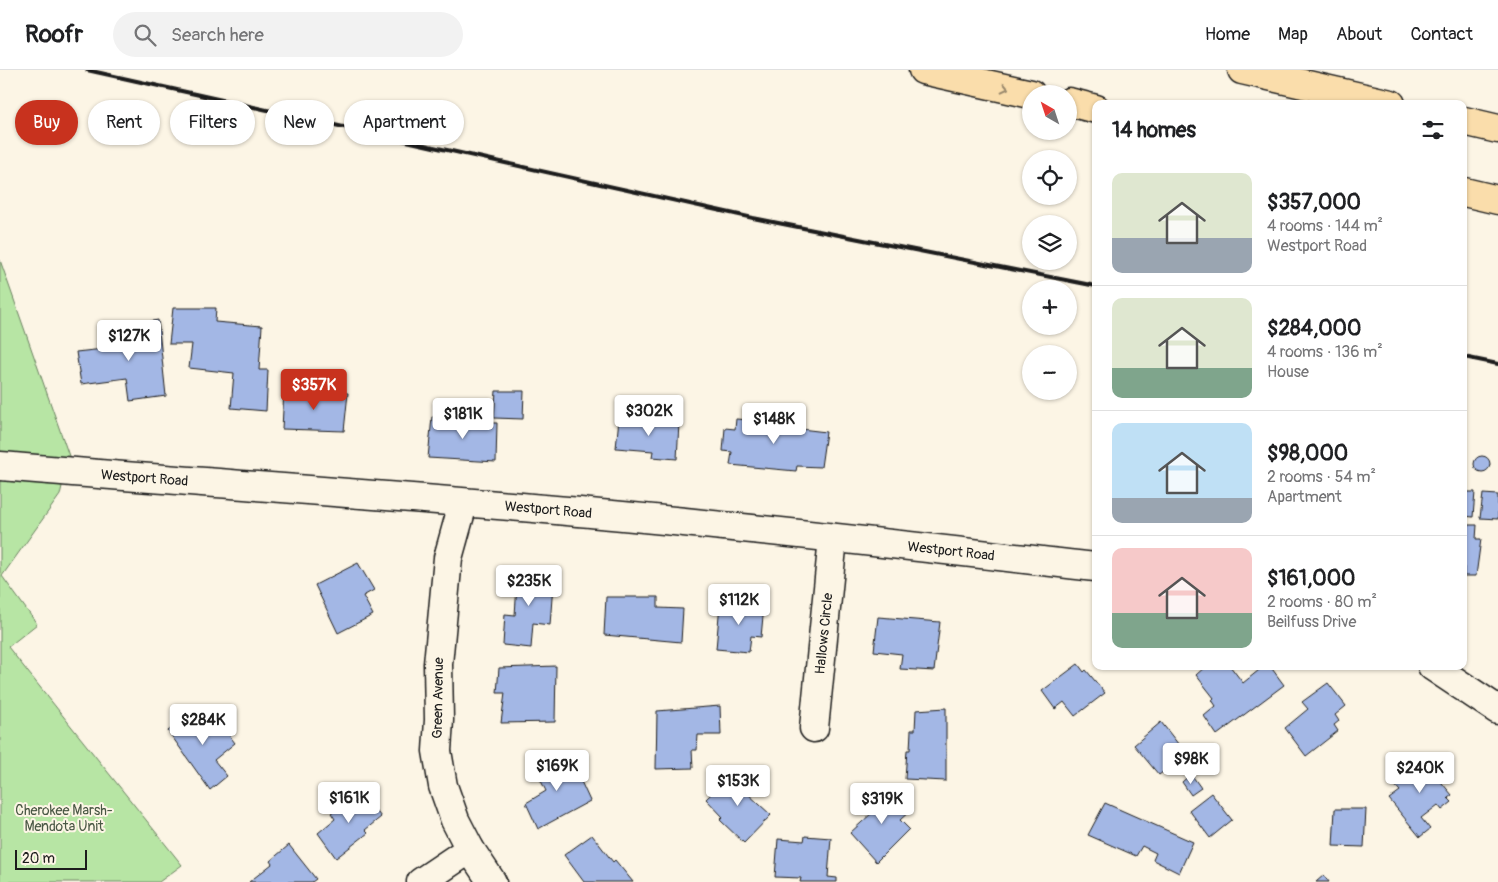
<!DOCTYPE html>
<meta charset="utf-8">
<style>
body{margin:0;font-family:Pangolin,sans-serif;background:#f2f2f2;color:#202124;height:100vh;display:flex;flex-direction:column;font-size:19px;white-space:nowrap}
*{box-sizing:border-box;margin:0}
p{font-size:16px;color:#757577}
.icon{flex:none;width:28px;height:28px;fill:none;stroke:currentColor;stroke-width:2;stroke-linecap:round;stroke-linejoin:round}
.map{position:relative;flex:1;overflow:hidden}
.details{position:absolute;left:1092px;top:30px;width:375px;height:570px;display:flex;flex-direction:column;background:#fff;border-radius:10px;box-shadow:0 1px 4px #0004}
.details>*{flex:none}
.banner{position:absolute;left:15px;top:30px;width:475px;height:45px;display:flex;gap:10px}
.needle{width:32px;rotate:321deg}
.controls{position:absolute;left:1022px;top:15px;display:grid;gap:10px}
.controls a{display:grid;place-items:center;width:55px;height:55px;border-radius:50%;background:#fff;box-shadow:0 1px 4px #0004;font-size:25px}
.scale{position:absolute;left:15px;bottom:12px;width:72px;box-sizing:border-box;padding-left:5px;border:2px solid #1c1c1c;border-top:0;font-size:14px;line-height:18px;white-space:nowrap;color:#1c1c1c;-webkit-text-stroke:4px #fcf5e5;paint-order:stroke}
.price{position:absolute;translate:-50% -42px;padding:0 11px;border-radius:5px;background:#fff;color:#222;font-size:16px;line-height:32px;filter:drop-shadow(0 1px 2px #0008)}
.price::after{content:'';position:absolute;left:50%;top:30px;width:15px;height:11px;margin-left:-8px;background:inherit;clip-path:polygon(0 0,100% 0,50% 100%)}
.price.on{background:#c8321e;color:#fff}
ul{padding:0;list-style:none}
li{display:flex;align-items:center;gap:15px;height:125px;padding:0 20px}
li+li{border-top:1px solid #e0e0e0}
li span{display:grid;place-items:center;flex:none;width:140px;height:100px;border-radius:10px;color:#555}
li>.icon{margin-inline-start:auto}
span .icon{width:60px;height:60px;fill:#fffc;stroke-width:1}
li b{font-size:21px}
h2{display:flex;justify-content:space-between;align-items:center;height:60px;padding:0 20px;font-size:21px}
.tag{padding:0 18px;border-radius:22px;background:#fff;box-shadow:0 1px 4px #0004;font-size:18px;line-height:45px}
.tag.on{background:#c8321e;color:#fff}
header{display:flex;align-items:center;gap:30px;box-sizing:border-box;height:70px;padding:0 25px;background:#fff;border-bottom:1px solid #e0e0e0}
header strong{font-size:24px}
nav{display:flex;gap:28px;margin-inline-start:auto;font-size:18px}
.search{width:350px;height:45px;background:#f2f2f2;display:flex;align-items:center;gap:12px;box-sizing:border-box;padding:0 18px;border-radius:28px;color:#757577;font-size:19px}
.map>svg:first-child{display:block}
.green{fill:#b7e5a4;stroke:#6a8060}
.building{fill:#a3b7e5;stroke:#1c1c1c}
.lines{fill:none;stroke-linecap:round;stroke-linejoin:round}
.street-casing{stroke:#1c1c1c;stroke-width:31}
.secondary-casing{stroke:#1c1c1c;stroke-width:31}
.primary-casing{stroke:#1c1c1c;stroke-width:31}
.street{stroke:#fcf5e5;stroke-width:28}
.secondary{stroke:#fcf5e5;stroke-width:28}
.primary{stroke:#faddab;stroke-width:28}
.rail{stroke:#1c1c1c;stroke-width:4}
.oneway{stroke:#96866b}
.labels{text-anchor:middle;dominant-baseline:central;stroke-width:4;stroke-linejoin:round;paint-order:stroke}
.street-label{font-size:14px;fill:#1c1c1c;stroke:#fcf5e5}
.park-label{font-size:14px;fill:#4a5845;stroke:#fcf5e5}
</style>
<header>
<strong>Roofr</strong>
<div class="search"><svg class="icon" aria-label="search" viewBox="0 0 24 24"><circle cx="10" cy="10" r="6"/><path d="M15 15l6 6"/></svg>Search here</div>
<nav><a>Home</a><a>Map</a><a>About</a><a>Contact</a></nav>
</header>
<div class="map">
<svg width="1498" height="812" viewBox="0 0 1498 812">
<rect width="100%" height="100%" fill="#fcf5e5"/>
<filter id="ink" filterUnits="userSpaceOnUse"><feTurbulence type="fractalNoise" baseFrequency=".02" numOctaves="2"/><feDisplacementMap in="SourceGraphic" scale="10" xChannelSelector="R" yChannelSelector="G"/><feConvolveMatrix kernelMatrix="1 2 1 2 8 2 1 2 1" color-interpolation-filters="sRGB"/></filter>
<g filter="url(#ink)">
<path class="green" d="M0,190l69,196 -9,39 -58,81 35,48 -29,23 174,218 -23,17h-159z"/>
<g class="building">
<path d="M173,238h43l-1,14 47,4 -3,44h9l-2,41 -35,-3 3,-35 -45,-5 3,-24h-23z"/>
<path d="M158,250l8,76 -36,5 -3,-23 -46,6 -5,-32 46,-5 -2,-20z"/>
<path d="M284,320l64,3 -4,38 -62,-2z"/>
<path d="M496,321h28l-1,28 -29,-1z"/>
<path d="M432,347h23v6h42l-1,39 -68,-4z"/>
<path d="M619,349l60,4 -2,36 -25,-2 1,-6 -37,-3z"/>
<path d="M736,349l65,5v5l25,3 -5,35 -24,-1 -1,5 -66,-6 2,-13 -9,-1 2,-23 10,1z"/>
<circle cx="1482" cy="394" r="8"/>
<path d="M1464,422h11l-2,25 -9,-1z"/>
<path d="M1483,424l15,1v24l-18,-1z"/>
<path d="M1464,455h13l-1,14h5l-5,37h-12z"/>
<path d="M358,493l16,27 -11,6 10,19 -35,18 -23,-48z"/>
<path d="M518,500l36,1 -4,54 -17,-2 -2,25 -28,-3 2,-31 10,1z"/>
<path d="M606,527h52v11l25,1 -2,33 -77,-7z"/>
<path d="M720,534l44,2 -3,31 -10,-1 -2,16 -33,-3z"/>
<path d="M878,547l62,5 -6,49 -34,-2 2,-15 -28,-3z"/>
<path d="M1078,594l6,8 2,-2 19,23 -30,23 -11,-14 -9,7 -13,-18z"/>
<path d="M556,596l-1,56 -54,1 4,-30h-8l2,-25z"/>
<path d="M1206,596h24l13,17 21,-17h6l14,19 -67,50 -13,-19 12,-10 -4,-6 2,-2 -18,-23z"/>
<path d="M1328,613l18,23 -11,9 4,6 -5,4 4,6 -32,25 -21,-28 23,-19 -6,-7z"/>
<path d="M720,636l1,29h-23l-1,15h-5l1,18 -37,1 1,-58z"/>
<path d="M946,638v73l-41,-2 2,-29h3l1,-20h4l1,-20z"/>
<path d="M210,640l25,33 -21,17 13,16 -17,14 -42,-59 19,-15 5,7z"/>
<path d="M1161,652l25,32 -27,21 -25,-30z"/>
<path d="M568,683l22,48 -52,28 -12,-26 20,-12 -11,-22z"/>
<path d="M1427,684l10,13 -5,4 20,24 -4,3 4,4 -10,8 -4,-5 -17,13 9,11 -10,8 -31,-38 11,-8 -8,-9z"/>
<path d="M735,701l17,17 -5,5 24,22 -27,28 -24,-23 3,-3 -17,-18z"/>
<path d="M1191,704l10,14 -10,7 -9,-13z"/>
<path d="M887,717l23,24 -10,9 9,9 -33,33 -26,-29 23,-21 -6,-7z"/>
<path d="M360,720l21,27 -16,13 3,3 -32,25 -18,-25 17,-14 -4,-6z"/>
<path d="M1211,723l21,27 -22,18 -21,-28z"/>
<path d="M1105,733l88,39 -14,31 -26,-13 3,-7 -14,-7 -6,10 -48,-21z"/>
<path d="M1335,739h31l-2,38 -31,-1z"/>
<path d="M592,765l21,27 2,-2 18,22h-49l-20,-27z"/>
<path d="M805,766l26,2 -3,39 9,1v4h-37l1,-4 -26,-1 3,-38 26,2z"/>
<path d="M289,775l27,34 -4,3h-63l23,-18 -2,-3z"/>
<path d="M1324,805l5,7h-13z"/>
</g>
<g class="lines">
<defs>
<g id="street">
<path id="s1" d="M814,658l19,-190"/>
<path d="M421,812l49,-33"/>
</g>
<g id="secondary">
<path id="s2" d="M0,396c204,17 408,30 612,49 162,15 323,34 484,52"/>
<path d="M463,434l-15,54 -10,106 1,56 -2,31 6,35 12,34 15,29 22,33"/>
<path d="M1432,596l66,44"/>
</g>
<g id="primary">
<path d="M923,0l108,24"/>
<path d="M1242,0l149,34"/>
<path d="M1069,32l27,7"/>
<path d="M1464,51l34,8"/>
<path d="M1464,122l34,8"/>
</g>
</defs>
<use href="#street" class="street-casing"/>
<use href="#secondary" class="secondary-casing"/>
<use href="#primary" class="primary-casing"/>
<use href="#street" class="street"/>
<use href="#secondary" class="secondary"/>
<use href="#primary" class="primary"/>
<g class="rail">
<path d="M87,0l666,148 343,68"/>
<path d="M1464,287l34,7"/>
</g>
</g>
<defs><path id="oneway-chevron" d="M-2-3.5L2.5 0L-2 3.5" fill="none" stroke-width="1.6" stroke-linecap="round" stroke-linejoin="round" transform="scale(1.25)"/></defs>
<use class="oneway" href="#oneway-chevron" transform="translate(1005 18) rotate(13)"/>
</g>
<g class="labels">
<g class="street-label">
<text stroke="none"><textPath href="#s2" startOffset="145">Westport Road</textPath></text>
<text stroke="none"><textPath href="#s2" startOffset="550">Westport Road</textPath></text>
<text stroke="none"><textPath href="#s2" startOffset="955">Westport Road</textPath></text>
<text stroke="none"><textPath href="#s1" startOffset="95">Hallows Circle</textPath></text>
<text transform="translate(438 628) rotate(-89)">Green Avenue</text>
</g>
<g class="park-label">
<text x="64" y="740">Cherokee Marsh-<tspan x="64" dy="16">Mendota Unit</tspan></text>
</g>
</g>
</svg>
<div class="controls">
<a><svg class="needle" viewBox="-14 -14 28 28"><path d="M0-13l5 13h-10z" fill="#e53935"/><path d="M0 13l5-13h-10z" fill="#757577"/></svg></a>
<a><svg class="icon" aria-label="locate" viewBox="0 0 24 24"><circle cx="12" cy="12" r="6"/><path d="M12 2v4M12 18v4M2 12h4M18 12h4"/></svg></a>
<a><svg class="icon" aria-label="layers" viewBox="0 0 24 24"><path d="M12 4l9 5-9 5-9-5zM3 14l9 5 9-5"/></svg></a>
<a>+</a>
<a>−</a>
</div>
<div class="scale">20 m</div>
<b class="price" style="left:129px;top:292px">$127K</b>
<b class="price on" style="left:314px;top:341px">$357K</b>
<b class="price" style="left:649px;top:367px">$302K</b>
<b class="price" style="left:463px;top:370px">$181K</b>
<b class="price" style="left:774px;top:375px">$148K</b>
<b class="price" style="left:529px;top:537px">$235K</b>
<b class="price" style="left:739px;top:556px">$112K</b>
<b class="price" style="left:203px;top:676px">$284K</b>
<b class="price" style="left:1191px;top:715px">$98K</b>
<b class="price" style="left:557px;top:722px">$169K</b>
<b class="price" style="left:1420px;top:724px">$240K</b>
<b class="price" style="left:738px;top:737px">$153K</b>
<b class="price" style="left:349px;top:754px">$161K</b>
<b class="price" style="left:882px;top:755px">$319K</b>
<div class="banner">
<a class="tag on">Buy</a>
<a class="tag">Rent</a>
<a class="tag">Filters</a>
<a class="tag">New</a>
<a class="tag">Apartment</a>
</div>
<section class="details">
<h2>14 homes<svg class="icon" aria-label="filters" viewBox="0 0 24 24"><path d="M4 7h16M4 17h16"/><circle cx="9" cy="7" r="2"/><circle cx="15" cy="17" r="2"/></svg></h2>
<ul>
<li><span style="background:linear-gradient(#dfe7d0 65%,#9aa5b1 0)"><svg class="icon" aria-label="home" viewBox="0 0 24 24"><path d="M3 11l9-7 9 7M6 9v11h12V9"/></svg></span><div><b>$357,000</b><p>4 rooms · 144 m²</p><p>Westport Road</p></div></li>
<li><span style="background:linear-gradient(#dfe7d0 70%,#7fa58c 0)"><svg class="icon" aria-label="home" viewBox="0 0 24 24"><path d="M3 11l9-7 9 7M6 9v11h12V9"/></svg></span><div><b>$284,000</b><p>4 rooms · 136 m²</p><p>House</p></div></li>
<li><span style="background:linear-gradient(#bfe0f5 75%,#9aa5b1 0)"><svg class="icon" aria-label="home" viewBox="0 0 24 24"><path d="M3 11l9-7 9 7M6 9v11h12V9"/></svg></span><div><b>$98,000</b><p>2 rooms · 54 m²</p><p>Apartment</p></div></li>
<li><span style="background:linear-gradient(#f6c9c9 65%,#7fa58c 0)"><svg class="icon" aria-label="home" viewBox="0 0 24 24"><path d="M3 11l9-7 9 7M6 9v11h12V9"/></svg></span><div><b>$161,000</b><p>2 rooms · 80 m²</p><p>Beilfuss Drive</p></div></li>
</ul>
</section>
</div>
